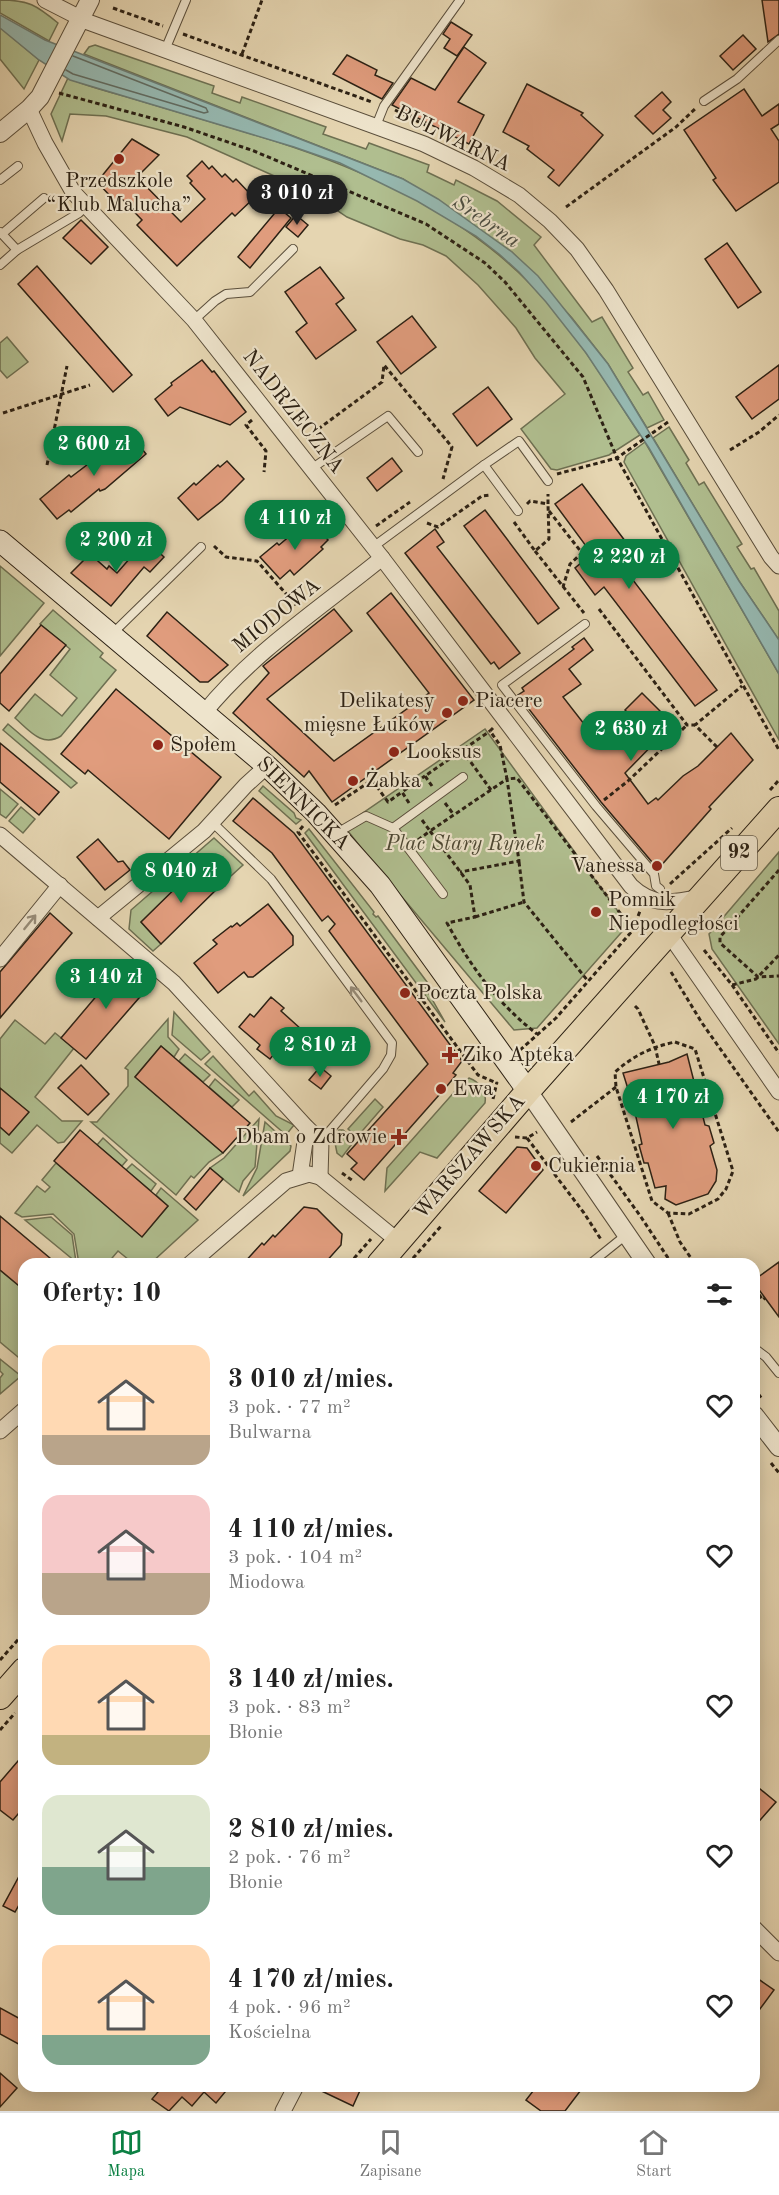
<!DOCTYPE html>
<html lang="pl">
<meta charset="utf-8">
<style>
body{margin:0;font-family:"Old Standard TT",serif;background:#f6f6f6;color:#222;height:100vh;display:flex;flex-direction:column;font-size:22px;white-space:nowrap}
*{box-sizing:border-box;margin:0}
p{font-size:20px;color:#767676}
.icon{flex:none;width:33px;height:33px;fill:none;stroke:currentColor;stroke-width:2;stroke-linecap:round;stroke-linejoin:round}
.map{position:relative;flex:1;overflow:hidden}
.drawer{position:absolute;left:18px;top:1258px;width:742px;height:834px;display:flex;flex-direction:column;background:#fff;border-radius:18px;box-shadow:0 3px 15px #0003}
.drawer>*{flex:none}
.price{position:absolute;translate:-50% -51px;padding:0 14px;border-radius:21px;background:#0b8043;color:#fff;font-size:20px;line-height:39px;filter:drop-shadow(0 2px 3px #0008)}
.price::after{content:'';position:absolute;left:50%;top:36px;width:18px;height:14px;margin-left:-9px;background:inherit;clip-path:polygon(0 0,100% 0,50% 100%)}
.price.active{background:#222;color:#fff}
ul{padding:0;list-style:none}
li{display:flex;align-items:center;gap:18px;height:150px;padding:0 24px}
li span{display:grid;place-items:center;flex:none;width:168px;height:120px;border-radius:18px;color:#555}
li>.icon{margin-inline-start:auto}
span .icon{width:72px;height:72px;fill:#fffc;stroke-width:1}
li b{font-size:26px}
h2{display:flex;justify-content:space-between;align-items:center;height:72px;padding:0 24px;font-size:26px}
.tab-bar{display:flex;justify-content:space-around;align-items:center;height:84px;border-top:2px solid #e0e0e0;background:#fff;font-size:16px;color:#767676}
.tab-bar a{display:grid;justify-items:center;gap:3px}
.tab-bar .active{color:#0b8043}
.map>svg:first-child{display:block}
.green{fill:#b0be8f;stroke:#6e7052;stroke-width:1.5}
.water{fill:#96b8b0;stroke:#6c7c72;stroke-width:1.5}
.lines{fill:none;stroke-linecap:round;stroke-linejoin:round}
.shore{stroke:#616c62;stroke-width:1.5}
.building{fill:#e09c7d;stroke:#2c2114;stroke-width:1.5}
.service-casing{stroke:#5a4e3b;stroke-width:10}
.minor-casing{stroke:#5a4e3b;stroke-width:17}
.tertiary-casing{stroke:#5a4e3b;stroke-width:20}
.secondary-casing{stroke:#2c2114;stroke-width:23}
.primary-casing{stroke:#2c2114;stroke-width:26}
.path{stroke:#2c2114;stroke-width:3;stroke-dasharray:4.5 3;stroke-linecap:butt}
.service{stroke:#eee4cc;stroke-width:8}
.minor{stroke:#eee4cc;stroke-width:15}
.tertiary{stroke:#eee4cc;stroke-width:18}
.secondary{stroke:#eee4cc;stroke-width:21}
.primary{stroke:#e5d5b1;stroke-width:24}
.oneway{stroke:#978c79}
.poi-dot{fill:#8f2418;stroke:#eee4cc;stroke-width:2}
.labels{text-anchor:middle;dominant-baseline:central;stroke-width:4.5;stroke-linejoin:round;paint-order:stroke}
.shield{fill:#eee4cc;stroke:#665c4b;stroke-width:1.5}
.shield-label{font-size:20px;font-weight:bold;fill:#2c2114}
.street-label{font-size:21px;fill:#2c2114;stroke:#eee4cc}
.poi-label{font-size:21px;fill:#2c2114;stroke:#eee4cc;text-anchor:start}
.park-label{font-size:21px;font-style:italic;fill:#4d4833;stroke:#eee4cc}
.water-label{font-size:22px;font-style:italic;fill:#4c4e43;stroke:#eee4cc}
</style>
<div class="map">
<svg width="779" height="2111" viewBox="0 0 779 2111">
<rect width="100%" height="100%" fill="#e5d5b1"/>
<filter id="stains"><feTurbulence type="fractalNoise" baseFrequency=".00333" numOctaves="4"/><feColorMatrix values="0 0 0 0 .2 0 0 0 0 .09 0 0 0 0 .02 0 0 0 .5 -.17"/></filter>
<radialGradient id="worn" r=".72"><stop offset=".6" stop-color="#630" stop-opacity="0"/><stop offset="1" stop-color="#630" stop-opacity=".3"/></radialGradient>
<g class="green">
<path d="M0,0c29,0 36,5 58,23l-9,18 -49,-28z"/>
<path d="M0,27l39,33 -15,29 -24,-30z"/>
<path d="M95,45l119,41 -2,7 28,10 2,-6 84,30 -3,7 43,15 3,-6 60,22 -2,7 27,13 2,-5 41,21 44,36 -7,8 58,77 10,-5 31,51 -5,4 15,23 5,-3 16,28 -17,8 -39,-64 -36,-46 -60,-66 -109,-73 -319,-125 5,-7z"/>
<path d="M68,78c18,8 38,13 56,18 44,13 87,26 131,39 94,28 191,69 263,137 49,45 86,108 122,163l-31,20 -52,15 -6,-1 -30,-40 44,-35 -30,-36 -19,-30 -38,-43 -32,-29 -23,-11 -23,-6 -53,-22 -21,-14 -45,-24 -94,-42 -81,-21 -36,-2 -8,27 -11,-27z"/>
<path d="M7,337l21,25 -21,16 -7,-8v-27z"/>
<path d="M669,427l20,33 -3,3 13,22 5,-3 38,62 -5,3 14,22 3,-1 25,43v29l-40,-59 -86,-143z"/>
<path d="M645,442l134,232v66l-155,-278 2,-6z"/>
<path d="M0,566l44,37 -44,53z"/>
<path d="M53,610l50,43 -3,4 16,13 -55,66c-19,12 -32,-6 -46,-18l20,-24 27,22 15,-18 -27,-23 20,-26 -30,-25z"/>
<path d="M8,724l69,59 -6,5 -68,-58z"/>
<path d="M485,729l143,196 -91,103 -23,2 -144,-171 -26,-33z"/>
<path d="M263,786l31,27 2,5 5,2 -5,4 -37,-33z"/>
<path d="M0,789l18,15 -12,14 -6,-4z"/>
<path d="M21,807l14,12 -12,14 -14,-12z"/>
<path d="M309,829l65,83 -1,2 3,3 2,-1 49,66 -3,3 21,37 -140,-189z"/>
<path d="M214,838l29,27 -22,20 -21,-20 -59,57 20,22 -8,7 -24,-22 2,-19z"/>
<path d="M779,852v192l-67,-95 -3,-15z"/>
<path d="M174,1012l36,40 -9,8 -29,-25z"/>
<path d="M168,1019v18l11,12 -5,8 -13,-11 -26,31 88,76 -14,9 -15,16 -3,-2 -15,19 -85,-73h6l31,-36v-16l-3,-2z"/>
<path d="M15,1020l30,24 10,-11 19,15 -39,49 27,24h20l-18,21 -6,1 -21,-18 -25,28 -12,-10v-16l9,8 19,-23 -28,-24v-49z"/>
<path d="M185,1054l25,21 -7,7 -24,-21z"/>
<path d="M213,1056l36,40 5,-5 22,25 18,9 -8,10 -81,-71z"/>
<path d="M469,1078c11,4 18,14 16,25l-48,55 -17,-6 -35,39 2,-23 77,-87z"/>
<path d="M215,1079l24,21 -7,7 -23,-20z"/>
<path d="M375,1099l8,8 -26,30 -9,-8z"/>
<path d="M259,1119l-4,48 -12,14 -4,11 -29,-24 14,-10z"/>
<path d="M265,1122l26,24 -1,5 -47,45 14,-28z"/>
<path d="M339,1130h4l12,10 -13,17 -5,-4 -3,-15z"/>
<path d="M103,1138l24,22 -5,6 -25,-21z"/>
<path d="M56,1163l86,73 26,-30 -12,-11 5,-7 37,32 -47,43 -4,-3 -4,4h-9l-16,-13 -11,13h-28l-5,-30 -21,-20 -31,3 -7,-4 22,-27 8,6 5,-5 -8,-7z"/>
<path d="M132,1164l24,20 -5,7 -25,-21z"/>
<path d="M51,1217l21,18 4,27 -51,-42z"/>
<path d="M0,1270l24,20v72l-24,-20z"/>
<path d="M0,1359l21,17 -21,18v-16l3,-4 -3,-3z"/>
</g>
<path class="water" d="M0,15l45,25 358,139 35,20 74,53 26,24 70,88 131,217 40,59v34l-130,-226 -63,-95 -40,-51 -27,-30 -20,-18 -23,-18 -59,-35 -77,-38 -46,-16 -224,-67 -31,-20 -39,-32z"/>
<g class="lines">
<path class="shore" d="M66,70l7,4 131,39 4,-1 -2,-4 -133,-52"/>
</g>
<g class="building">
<path d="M762,0h17v34l-11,8z"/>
<path d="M451,22l21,13 -15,21 -13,-8 6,-9 -7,-5z"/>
<path d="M743,35l13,14 -23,21 -13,-14z"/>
<path d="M464,47l22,16 -28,39 26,13 -15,29 -77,-39 19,-27 24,12z"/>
<path d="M347,55l30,15 -2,5 18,8 -11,16 -49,-25z"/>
<path d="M527,84l56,29 -2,2 22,20 -44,51 -11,-9 6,-7 -27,-21 2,-3 -26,-14z"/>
<path d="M744,89l18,27 17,-12v20l-8,5 8,12v41l-43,29 -23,-31 3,-2 -32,-48z"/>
<path d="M662,92l9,10 -8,8 8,8 -18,16 -18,-18z"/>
<path d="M132,139l27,16 -22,22 44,45 24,-23 -15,-16 2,-2 -5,-5 15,-15 7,8 3,-3 10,11 3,-3 8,8 3,-3 18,19 -19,18 -3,-3 -55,53 -40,-41 5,-5 -23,-24 -4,5 -18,-19z"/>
<path d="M279,208l12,10 -41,50 -12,-11z"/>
<path d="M296,215l12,10 -10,12 -12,-10z"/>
<path d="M81,220l27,27 -17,17 -28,-26z"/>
<path d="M727,243l34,49 -23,16 -33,-49z"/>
<path d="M37,266l95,109 -19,17 -95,-108z"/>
<path d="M320,267l24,31 -8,6 20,26 -40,29 -20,-27 11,-9 -22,-31z"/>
<path d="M412,316l24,31 -35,27 -24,-32z"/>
<path d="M202,360l10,12 2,-1 32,41 -16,13 -50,-18 -12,9 -13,-17 17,-14 -1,-2z"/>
<path d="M779,365v34l-27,20 -16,-22z"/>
<path d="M488,387l24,32 -35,27 -24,-32z"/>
<path d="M129,433l17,21 -41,35 -5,2 -1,-2 -28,23 -2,-2 -12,9 -17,-20 29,-24 2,2z"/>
<path d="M392,458l10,13 -25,20 -10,-13z"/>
<path d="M227,461l17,18 -22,22 -24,19 -20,-22 16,-15 2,2 22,-20 2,2z"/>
<path d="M582,484l56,74 -8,7 1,2 -5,4 91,119 -22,16 -91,-119 -9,8 -20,-27 17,-14 -37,-50z"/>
<path d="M485,510l74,98 -21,16 -74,-98z"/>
<path d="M312,522l16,18 -7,7 2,2 -29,26 -4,-5 -10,9 -20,-22 17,-14 2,2 24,-20 1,3z"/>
<path d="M435,529l9,13 -7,5 83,106 -21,16 -5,-7 -3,2 -86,-111z"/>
<path d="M146,540l18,17 -14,15 -6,-5 -33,39 -40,-33 19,-19 17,15 2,-3 8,7z"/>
<path d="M391,593l83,107 -142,102 -23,-31 -5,6 -71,-64 36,-40 -6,-7 71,-57 18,22 -85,68 67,62 95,-68 -62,-80z"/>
<path d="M167,612l61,53 -20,17h-8l-53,-46z"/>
<path d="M41,625l25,20 -57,66 -9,-8v-29z"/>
<path d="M584,638l9,12 -24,19 12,15 -18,13 39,50 30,-30 -7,-7 17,-17 31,31 -48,49 23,31 8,-6 2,2 25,-24 15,-10 33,-33 22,27 -44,47 2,2 -53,60 -57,-67 -83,-107 6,-4 -2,-3 52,-39 -2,-2z"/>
<path d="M116,689l105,88 -52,62 -81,-69 -3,4 -24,-20z"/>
<path d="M0,743l59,49 -20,23 -39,-33z"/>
<path d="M253,798l41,35 168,228 -9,12 3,2 -9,11 -83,94 -13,-11 6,-6 -10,-9 81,-90 -99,-133 6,-7 -7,-8 -6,5 -50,-68 -39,-32z"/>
<path d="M98,839l20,23 5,-1 7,9 -25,20 -28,-33z"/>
<path d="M200,864l21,21 -60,59 -20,-22z"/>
<path d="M268,904l25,32v9l-40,32h-5l-4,-5 -26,21 -24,-30 23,-19 -4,-4 18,-14 1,1 5,-4 3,3z"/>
<path d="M50,913l22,20 -72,85v-46z"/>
<path d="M126,961l26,22 -66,76 -25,-21z"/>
<path d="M271,997l13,11 -3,3 20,18 -10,13 -4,-4 -17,21 -13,-10 3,-4 -21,-18 11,-13 4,3z"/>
<path d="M161,1046l89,77 -27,30 -88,-76z"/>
<path d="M687,1054l18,71 4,1 5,17 -4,3 7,24 -1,11 -8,13 -32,11 -11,-6 1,-13 -11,2 -7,-25h-4l-5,-18 3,-1 -8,-36 -11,-35 46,-11z"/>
<path d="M81,1065l28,29 -21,21 -30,-27z"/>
<path d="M320,1067l11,9 -10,13 -12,-9z"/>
<path d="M0,1088l29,24 -20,23 -9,-8z"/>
<path d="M80,1130l88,76 -26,31 -88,-76z"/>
<path d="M517,1147l10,1 16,22 -37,43 -27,-22z"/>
<path d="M210,1168l13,11 -27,31 -12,-11z"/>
<path d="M304,1207l13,2 25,25 -1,11 -17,19h-81l19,-21 2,2 9,-10 2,2z"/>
<path d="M0,1216l57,48h-33v26l-24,-20z"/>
<path d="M779,1262v55l-25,-34v-3z"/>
<path d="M24,1754v53l-11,13 -13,-10v-28z"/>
<path d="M754,1784l22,18 -22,25z"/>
<path d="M24,1867v29l-9,16 -12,-6z"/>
<path d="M754,1976l20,14 -20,27z"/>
<path d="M0,2008l24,13v26l-24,-13z"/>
<path d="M0,2073l17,15 -17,19z"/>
<path d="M163,2086h67l-14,17 -12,-11 -12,14 -10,-9 -13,14 -17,-12z"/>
<path d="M311,2086h51l-9,20z"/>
<path d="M537,2086h47l-19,25h-24l-15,-11z"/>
</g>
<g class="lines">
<defs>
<g id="service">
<path d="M165,50l21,-50"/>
<path d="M704,101l33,-22 42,-39"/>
<path d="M376,126l8,-20 76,-106"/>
<path d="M0,180l18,-14"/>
<path d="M0,232l2,2 42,-36"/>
<path d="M2,234l15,16 62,-37 7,-7"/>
<path d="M0,265l17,-15"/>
<path d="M194,320l21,-19 11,-7 24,-2 43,-43"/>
<path d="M311,469l77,-53 30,36"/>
<path d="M518,511l-34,-46 35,-24 29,40"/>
<path d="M373,547l111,-82"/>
<path d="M585,624l-83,61 94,121 58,68 2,12 4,3"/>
<path d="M112,634l89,-87"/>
<path d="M213,823l58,56 121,164 -1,12 -8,14 -62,72"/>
<path d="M393,828l70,-51"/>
<path d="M337,833l29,-17 27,12 50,66"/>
<path d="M590,1264l36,-29"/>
<path d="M754,1348l12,9 13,16"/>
</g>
<g id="minor">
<path d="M45,0l43,22 336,122 50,24 45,27 31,26 27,28 29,41 165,267 8,9"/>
<path d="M29,109l16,34 28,49 121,128 188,238 249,328c22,21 41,17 69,11"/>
<path d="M204,713c49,-61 118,-106 178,-155"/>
<path d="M0,835l174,148 133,145 14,13 -1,36"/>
<path d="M98,918l106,-87 42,-46 21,-19"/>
<path d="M669,934l110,158"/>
<path d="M0,959l60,-74"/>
<path d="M300,1176l7,-48"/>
<path d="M190,1264l96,-83 23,-7 11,3 78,64"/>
<path d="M0,1431l24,-21"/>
<path d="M754,1928l25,25"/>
<path d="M283,2111l13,-25"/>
</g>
<g id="tertiary">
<path d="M0,133l29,-24 11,-12 50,-97"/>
<path d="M528,1091l119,173"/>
<path d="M754,1415l25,32"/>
</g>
<path id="secondary" d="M0,541l267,225 49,47 64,72 148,206"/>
<g id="primary">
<path d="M379,1264l149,-173 251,-282"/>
<path d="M0,1697l24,-27"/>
</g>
</defs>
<use href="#service" class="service-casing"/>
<use href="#minor" class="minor-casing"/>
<use href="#tertiary" class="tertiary-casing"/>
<use href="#secondary" class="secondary-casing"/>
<use href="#primary" class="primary-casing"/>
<g class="path">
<path d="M113,8l50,18"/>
<path d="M183,34l189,68"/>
<path d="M242,54l20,-54"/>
<path d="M59,93l125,34 70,24 172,73 59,39 20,19 78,95 34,81 162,292"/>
<path d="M395,110l34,17"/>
<path d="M566,207l110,-80 20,-19"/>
<path d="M3,413l87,-28"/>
<path d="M252,420l-6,5 20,26 -2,21"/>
<path d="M306,438l76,-56 2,-17 68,82 -9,32"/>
<path d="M730,450l29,-18 20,-17"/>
<path d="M47,465l20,-99"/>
<path d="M557,474l60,-16 51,-36"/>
<path d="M527,504l3,-3 18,3v-10"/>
<path d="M549,511l33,42 -12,11 -7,23"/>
<path d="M514,522l21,29 14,-12 -1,-35"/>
<path d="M427,523l11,4 44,-31 9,-1"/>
<path d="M376,526l34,-24"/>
<path d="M214,546l12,11 31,4 39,44"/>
<path d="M535,551l49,62"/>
<path d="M599,609l88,116h8"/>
<path d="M493,728l-3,3 10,14 7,34 10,-1 116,152"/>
<path d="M717,747l-22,-22 47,-39"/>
<path d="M462,750l29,40"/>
<path d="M432,786l-7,-10 65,-45"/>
<path d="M770,790l9,-10"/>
<path d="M604,800l24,-19 59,-56"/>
<path d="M409,803l-7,-11 23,-16"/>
<path d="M445,803l9,12"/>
<path d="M335,805l37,-25 16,22 14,-10"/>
<path d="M422,820l8,11 77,-52 12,82 -59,11"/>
<path d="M303,826l-5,6 180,243 19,8"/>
<path d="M418,840l12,-9 40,54 5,32 -28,6c24,44 50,80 90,111"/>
<path d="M519,862l5,40 64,79"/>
<path d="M779,870l-59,67v6l38,34 21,-1"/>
<path d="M670,884l62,-56"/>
<path d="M475,917l49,-15"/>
<path d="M704,950l28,35 24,-6 23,-24"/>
<path d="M671,972l31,51 77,109"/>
<path d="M732,985l47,68"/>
<path d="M635,1006l3,3 17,37 4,18"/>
<path d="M675,1042l20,7 38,122 -7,18 -8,10 -29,15 -21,-1 -16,-12 -36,-114 -1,-15c18,-16 36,-25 60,-30z"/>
<path d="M520,1050l36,-32 77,-88 7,-19"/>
<path d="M493,1099l4,-17"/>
<path d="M571,1122l45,-35"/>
<path d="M515,1137l12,1 10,-6"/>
<path d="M527,1138l57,75 18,28"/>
<path d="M597,1156l44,61 31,47"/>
<path d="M342,1173l11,8"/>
<path d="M668,1213l12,29 15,22"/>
<path d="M349,1264l22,-25"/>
<path d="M408,1264l34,-39"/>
<path d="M754,1295l3,-3 6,8 2,-2"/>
<path d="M754,1388l8,11"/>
<path d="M771,1463l8,10"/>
<path d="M0,1660l24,-27"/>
<path d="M0,1730l15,-17"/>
</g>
<use href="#service" class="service"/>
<use href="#minor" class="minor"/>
<use href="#tertiary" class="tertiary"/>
<use href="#secondary" class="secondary"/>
<use href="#primary" class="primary"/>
</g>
<defs><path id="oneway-shaft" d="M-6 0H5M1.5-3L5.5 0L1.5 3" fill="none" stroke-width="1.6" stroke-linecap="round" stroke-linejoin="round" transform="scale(1.5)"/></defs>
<g class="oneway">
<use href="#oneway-shaft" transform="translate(30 922) rotate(-51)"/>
<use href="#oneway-shaft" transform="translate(356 994) rotate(-127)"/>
</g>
<g class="poi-dot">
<circle cx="119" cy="159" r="6"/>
<circle cx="463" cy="701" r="6"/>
<circle cx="447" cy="713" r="6"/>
<circle cx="158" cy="745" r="6"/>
<circle cx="394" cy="752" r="6"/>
<circle cx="353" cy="781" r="6"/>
<circle cx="657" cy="866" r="6"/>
<circle cx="596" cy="912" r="6"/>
<circle cx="405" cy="993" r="6"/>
<path d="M447 1046h6v6h6v6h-6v6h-6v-6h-6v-6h6z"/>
<circle cx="441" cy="1089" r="6"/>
<path d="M396 1128h6v6h6v6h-6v6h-6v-6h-6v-6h6z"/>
<circle cx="536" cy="1166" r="6"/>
</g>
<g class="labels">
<rect class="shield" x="721" y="836" width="36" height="34" rx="4.5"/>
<g class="shield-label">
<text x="739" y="853">92</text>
</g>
<g class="street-label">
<text transform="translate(453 139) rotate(26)">BULWARNA</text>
<text transform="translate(293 412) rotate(52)">NADRZECZNA</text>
<text transform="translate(277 616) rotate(-39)">MIODOWA</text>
<text transform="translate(303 804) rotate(45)">SIENNICKA</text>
<text transform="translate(470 1157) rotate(-49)">WARSZAWSKA</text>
</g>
<g class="poi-label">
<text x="119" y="181" text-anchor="middle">Przedszkole<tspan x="119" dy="24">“Klub Malucha”</tspan></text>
<text x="435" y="701" text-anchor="end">Delikatesy<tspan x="435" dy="24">mięsne Łuków</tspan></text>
<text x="475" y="701">Piacere</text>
<text x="170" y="745">Społem</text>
<text x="406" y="752">Looksus</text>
<text x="365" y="781">Żabka</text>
<text x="645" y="866" text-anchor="end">Vanessa</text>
<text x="608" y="900">Pomnik<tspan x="608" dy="24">Niepodległości</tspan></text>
<text x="417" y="993">Poczta Polska</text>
<text x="462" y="1055">Ziko Apteka</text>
<text x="453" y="1089">Ewa</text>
<text x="387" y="1137" text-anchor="end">Dbam o Zdrowie</text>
<text x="548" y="1166">Cukiernia</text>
</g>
<g class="park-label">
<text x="465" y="844">Plac Stary Rynek</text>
</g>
<g class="water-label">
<text transform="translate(486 222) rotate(35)">Srebrna</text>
</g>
</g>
<rect width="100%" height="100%" filter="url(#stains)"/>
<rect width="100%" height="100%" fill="url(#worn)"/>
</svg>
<b class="price active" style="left:297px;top:226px">3 010 zł</b>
<b class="price" style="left:94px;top:477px">2 600 zł</b>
<b class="price" style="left:295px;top:551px">4 110 zł</b>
<b class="price" style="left:116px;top:573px">2 200 zł</b>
<b class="price" style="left:629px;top:590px">2 220 zł</b>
<b class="price" style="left:631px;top:762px">2 630 zł</b>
<b class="price" style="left:181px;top:904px">8 040 zł</b>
<b class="price" style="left:106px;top:1010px">3 140 zł</b>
<b class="price" style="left:320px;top:1078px">2 810 zł</b>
<b class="price" style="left:673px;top:1130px">4 170 zł</b>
<section class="drawer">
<h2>Oferty: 10<svg class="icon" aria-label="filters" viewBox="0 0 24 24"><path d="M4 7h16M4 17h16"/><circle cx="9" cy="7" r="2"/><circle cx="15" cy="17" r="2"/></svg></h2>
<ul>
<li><span style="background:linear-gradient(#ffd9b3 75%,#b9a48a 0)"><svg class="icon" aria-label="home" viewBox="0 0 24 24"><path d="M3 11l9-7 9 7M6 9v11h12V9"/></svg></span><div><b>3 010 zł/mies.</b><p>3 pok. · 77 m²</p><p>Bulwarna</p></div><svg class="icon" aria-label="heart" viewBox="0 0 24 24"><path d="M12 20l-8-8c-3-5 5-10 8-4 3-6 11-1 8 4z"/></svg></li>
<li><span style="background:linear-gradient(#f6c9c9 65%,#b9a48a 0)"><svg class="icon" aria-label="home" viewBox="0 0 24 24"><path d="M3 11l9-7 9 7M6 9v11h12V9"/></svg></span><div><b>4 110 zł/mies.</b><p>3 pok. · 104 m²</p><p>Miodowa</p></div><svg class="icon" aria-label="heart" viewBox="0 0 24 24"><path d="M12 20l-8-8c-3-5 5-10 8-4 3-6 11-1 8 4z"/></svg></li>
<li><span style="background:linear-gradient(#ffd9b3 75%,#c2b280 0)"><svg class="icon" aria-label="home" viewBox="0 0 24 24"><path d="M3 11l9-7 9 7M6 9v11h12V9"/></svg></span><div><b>3 140 zł/mies.</b><p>3 pok. · 83 m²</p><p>Błonie</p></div><svg class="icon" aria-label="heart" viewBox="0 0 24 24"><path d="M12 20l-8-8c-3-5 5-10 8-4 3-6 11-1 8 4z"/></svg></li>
<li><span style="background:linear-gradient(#dfe7d0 60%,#7fa58c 0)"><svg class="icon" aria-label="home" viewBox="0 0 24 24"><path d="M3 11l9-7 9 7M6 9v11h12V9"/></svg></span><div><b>2 810 zł/mies.</b><p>2 pok. · 76 m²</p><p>Błonie</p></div><svg class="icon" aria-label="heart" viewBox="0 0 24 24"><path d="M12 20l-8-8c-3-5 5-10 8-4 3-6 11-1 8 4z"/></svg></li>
<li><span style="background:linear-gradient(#ffd9b3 75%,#7fa58c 0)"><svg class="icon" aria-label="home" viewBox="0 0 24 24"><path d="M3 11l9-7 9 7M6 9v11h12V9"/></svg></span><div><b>4 170 zł/mies.</b><p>4 pok. · 96 m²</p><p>Kościelna</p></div><svg class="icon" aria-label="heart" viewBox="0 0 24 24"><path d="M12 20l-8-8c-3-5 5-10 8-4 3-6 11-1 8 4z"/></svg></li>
</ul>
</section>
</div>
<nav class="tab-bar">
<a class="active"><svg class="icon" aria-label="map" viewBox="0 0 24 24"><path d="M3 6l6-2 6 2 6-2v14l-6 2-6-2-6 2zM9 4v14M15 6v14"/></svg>Mapa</a>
<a><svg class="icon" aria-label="saved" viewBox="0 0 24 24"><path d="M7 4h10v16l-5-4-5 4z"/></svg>Zapisane</a>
<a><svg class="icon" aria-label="home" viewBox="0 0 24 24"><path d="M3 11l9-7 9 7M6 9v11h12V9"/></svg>Start</a>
</nav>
